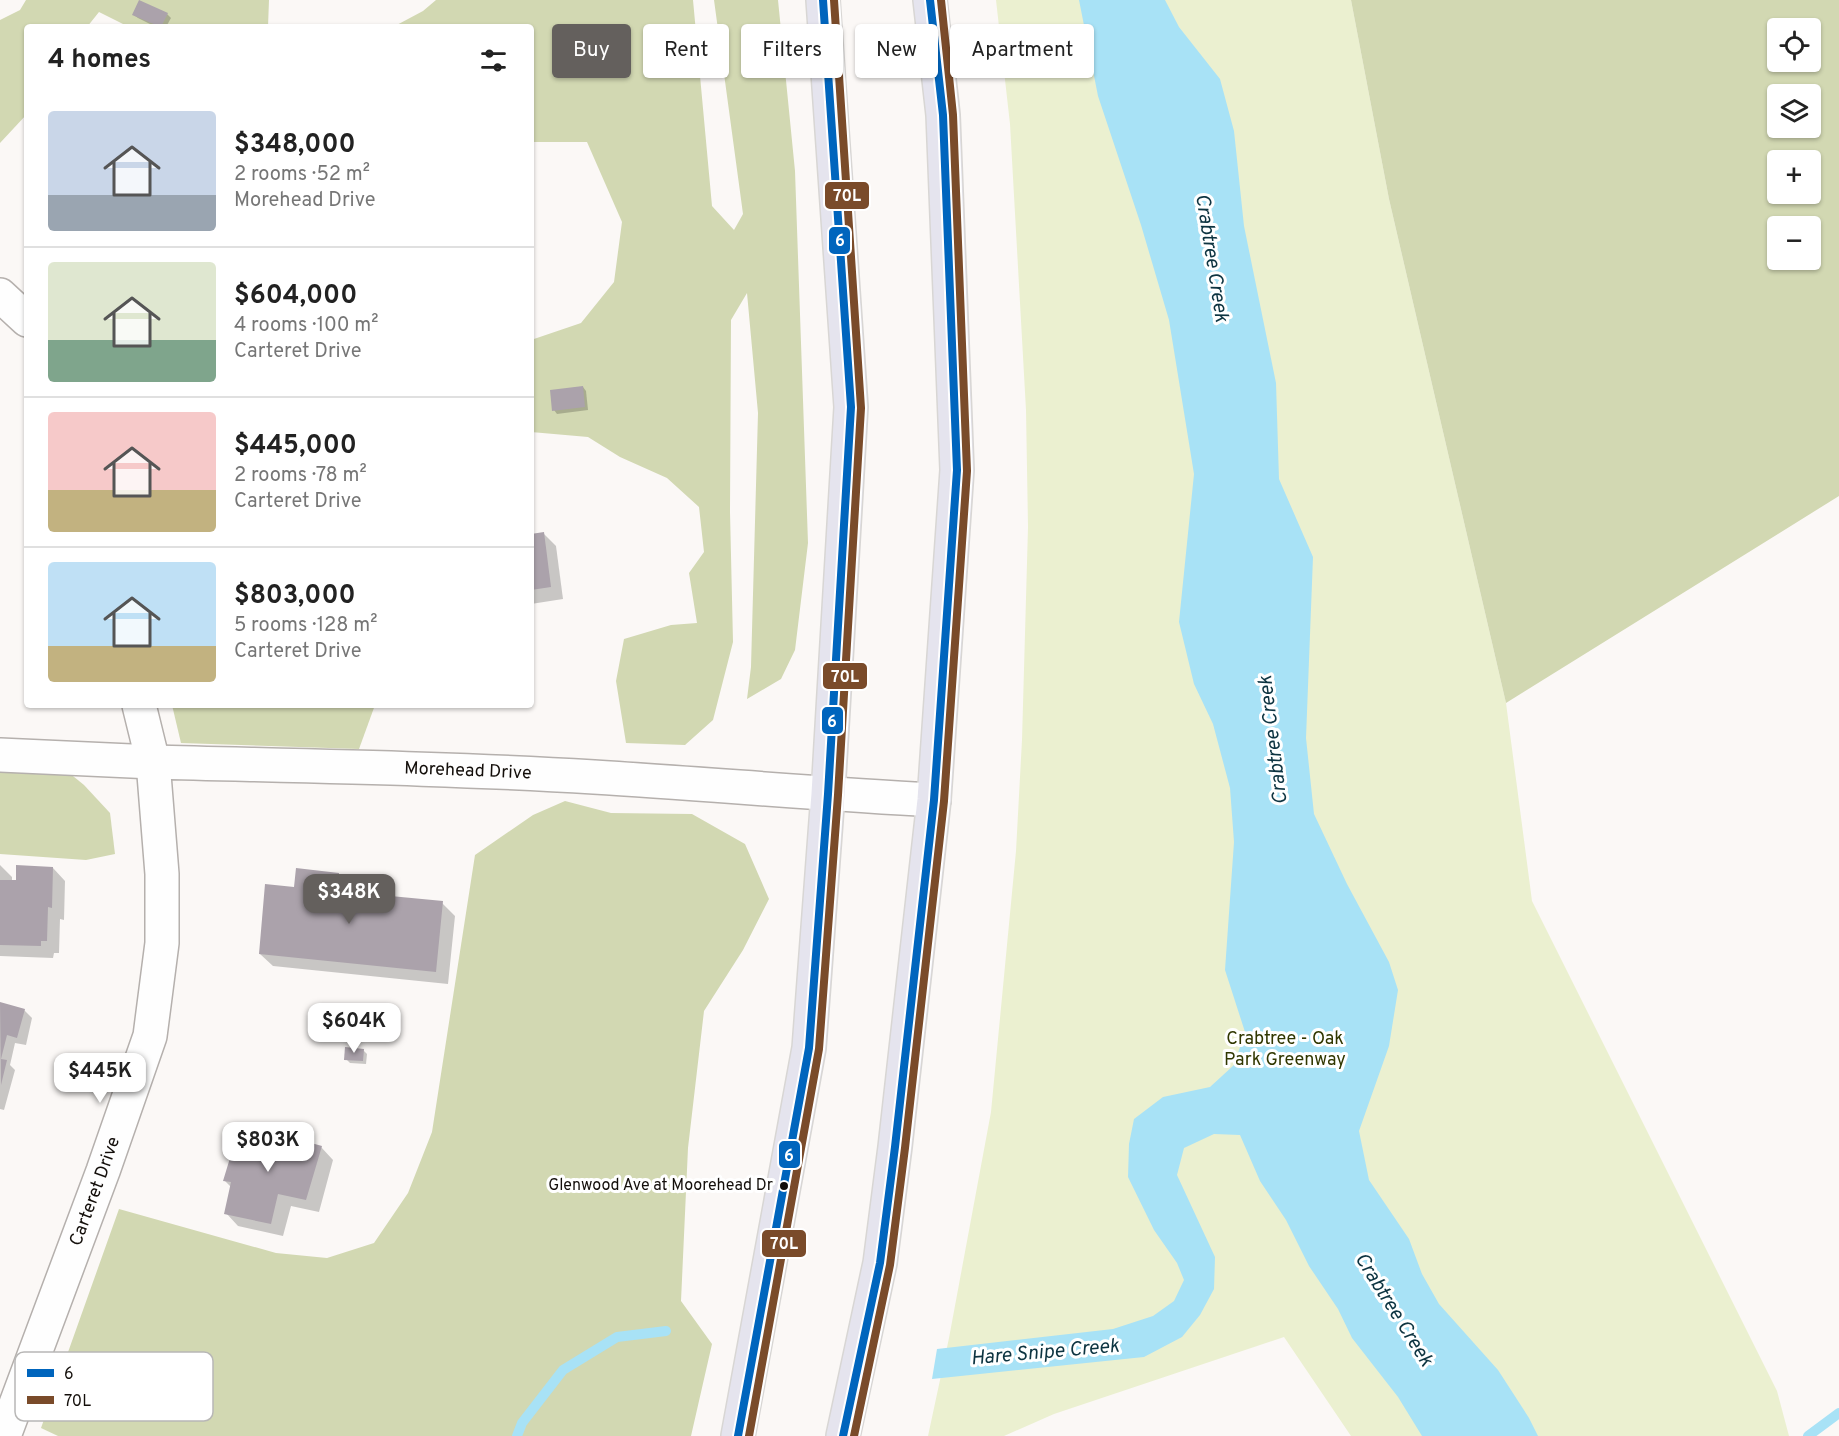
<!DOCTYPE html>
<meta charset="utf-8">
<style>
body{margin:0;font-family:Overpass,sans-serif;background:#f2f2f2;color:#222;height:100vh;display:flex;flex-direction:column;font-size:22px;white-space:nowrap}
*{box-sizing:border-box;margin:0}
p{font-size:20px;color:#767676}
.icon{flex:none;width:33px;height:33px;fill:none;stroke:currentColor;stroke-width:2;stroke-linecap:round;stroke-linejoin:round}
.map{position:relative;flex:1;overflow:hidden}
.side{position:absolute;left:24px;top:24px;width:510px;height:684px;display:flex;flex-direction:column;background:#fff;border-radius:6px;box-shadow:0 2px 4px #0004}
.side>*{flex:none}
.hud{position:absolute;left:552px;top:24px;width:570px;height:54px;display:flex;gap:12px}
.tools{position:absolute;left:1767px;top:18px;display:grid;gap:12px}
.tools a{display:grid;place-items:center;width:54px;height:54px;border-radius:6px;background:#fff;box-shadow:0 2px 4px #0004;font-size:30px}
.price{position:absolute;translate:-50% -51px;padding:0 14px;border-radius:12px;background:#fff;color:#222;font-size:20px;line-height:39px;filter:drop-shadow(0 2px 3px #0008)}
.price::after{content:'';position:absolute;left:50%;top:36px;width:18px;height:14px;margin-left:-9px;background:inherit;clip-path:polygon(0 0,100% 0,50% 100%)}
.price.current{background:#64605d;color:#fff}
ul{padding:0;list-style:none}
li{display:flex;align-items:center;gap:18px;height:150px;padding:0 24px}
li+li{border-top:2px solid #e0e0e0}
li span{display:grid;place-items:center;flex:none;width:168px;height:120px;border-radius:6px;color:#555}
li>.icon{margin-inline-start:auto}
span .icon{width:72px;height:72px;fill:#fffc;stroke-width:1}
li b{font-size:26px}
h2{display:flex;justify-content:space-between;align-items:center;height:72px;padding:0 24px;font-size:26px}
.chip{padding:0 21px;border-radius:6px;background:#fff;box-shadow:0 2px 4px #0004;font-size:21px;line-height:54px}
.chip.current{background:#64605d;color:#fff}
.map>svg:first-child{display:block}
.green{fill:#ebf0d0}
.forest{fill:#d2d8b2;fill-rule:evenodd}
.water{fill:#a8e2f6}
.shadow{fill:#0003}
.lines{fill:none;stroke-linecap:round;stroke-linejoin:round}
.stream{stroke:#a8e2f6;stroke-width:10}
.building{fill:#aba2ab}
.street-casing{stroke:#b5b0ad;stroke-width:36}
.secondary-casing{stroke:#b5b0ad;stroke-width:36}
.highway-casing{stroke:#d8d6d4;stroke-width:36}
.street{stroke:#fefefe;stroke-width:33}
.secondary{stroke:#fefefe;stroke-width:33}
.highway{stroke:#e5e4ee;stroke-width:33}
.bus-1-casing{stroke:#fff;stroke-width:12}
.bus-2-casing{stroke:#fff;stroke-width:12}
.bus-1{stroke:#0065bd;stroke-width:8}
.bus-2{stroke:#7a4b2a;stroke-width:8}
.bus-dot{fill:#130e0a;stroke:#fff;stroke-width:2}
.labels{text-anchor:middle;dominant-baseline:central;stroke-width:6;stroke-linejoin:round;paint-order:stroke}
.bus-label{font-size:16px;fill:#130e0a;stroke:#fff;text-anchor:end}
.street-label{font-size:18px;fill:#130e0a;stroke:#fff}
.park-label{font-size:18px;fill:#303701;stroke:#fff}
.water-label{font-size:20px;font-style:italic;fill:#0d3441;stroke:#fff}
.key{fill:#fff;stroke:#b8b7b6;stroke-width:1.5}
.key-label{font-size:16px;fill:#130e0a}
.line-badge{stroke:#fff;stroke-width:2}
.badge-label{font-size:16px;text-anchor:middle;font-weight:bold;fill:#fff}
</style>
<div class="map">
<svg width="1839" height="1436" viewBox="0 0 1839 1436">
<rect width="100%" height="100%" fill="#fbf8f6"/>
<path class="green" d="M996,0h355l38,199 117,504 26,198 245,490 12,45h-438l-67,-99 -230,77 -50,22h-76l21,-98 42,-226 25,-261 6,-111 6,-213 -2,-117 -16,-286z"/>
<g class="forest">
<path d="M26,0h243l-1,27h-139l-30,-15 -12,15h-60v87l-27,29v-123l20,-10z"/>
<path d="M436,0h257l19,206 22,24 9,-16 -29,-214h64l17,171 13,372 -13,107 -14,29 -34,20 4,-32 7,-254 -11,-120 -16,27 -1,192 3,130 -20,78 -28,25 -59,-2 -10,-62 8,-42 47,-14 26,-2 -8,-50 15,-21 -5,-45 -32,-29 -47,-21 -32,-20 -57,-5v-92l50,-17 33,-41 8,-60 -35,-80h-56v-115h-138l30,-16z"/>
<path d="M1351,0h488v496l-333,207 -117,-504zM1810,28v34h-32v-34zM1810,94v34h-32v-34zM1778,160h32v34h-32zM1810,226v34h-32v-34z"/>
<path d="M172,705h203l-16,44 -178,-6z"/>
<path d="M0,769l68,3 16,13 26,28 5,41 -29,6 -86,-6z"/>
<path d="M565,801l46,12 81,1 53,30 24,55 -26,51 -39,61 -16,137 -7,153 31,43 -21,92h-633l-17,-8 78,-219 157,44 51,5 47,-15 34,-50 24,-61 43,-277 58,-40z"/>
</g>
<path class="water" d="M1079,0h86l14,27 41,52 14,52 10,95 32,157 3,96 34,78 -7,181 8,76 33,70 42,78 9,28 -9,56 -30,85 10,49 40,59 13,35 17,30 59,66 31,48 9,18h-116l-24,-39 -46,-59 -14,-29 -29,-43 -23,-46 -26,-39 -20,-46 -26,-1 -30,14 -7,27 38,82 -1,32 -14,26 -18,22 -38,20 -212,22 5,-30 176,-20 40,-13 21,-15 10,-21 -7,-17 -23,-33 -26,-53 1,-33 5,-25 29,-22 47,-10 24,-22 11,-33 -20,-62 9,-128 -4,-54 -17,-64 -19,-40 -15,-62 15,-148 -25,-154 -28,-95 -43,-129z"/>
<g class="shadow">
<path d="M167,14l4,4 -5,9h-10l-18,-9 -4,-3z"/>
<path d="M583,387l3,4 2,19 -31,4 -3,-4z"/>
<path d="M543,533l13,13 7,53 -32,5v-69z"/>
<path d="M0,865l12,12v5l41,-14 12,13 -1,39 -4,-1 -1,34h-5l-1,5 -53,-2z"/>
<path d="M339,874l12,13v7l91,9 13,13 -7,68 -175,-18 -13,-12z"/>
<path d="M0,1004l24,6 8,8 -6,27 -11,-2 -5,22 5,5 -11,40 -4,-1z"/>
<path d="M363,1050l4,4 -1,10 -16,-1 -4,-4z"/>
<path d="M253,1140l68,7 12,13 -14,52 -28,-6 -8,30 -45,-10 -12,-13 5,-26 -6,-6z"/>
</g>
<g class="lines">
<g class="stream">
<path d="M517,1436l5,-13 41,-53 54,-33 49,-6"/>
<path d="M1808,1436l31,-23"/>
</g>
</g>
<g class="building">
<path d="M139,0l29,13 -7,14 -29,-12z"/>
<path d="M583,386l2,21 -33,4 -2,-21z"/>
<path d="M544,532l7,55 -20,3v-56z"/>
<path d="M16,865l37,2 -1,41 -4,-1 -1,34h-6v5l-41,-1v-65h16z"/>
<path d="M296,868l43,5 -1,18 105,10 -7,71 -177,-18 6,-70 29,3z"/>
<path d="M0,1002l25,7 -8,29 -10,-3 -6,24 6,1 -6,25z"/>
<path d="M345,1047l19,2 -1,12 -19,-1z"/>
<path d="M257,1128l65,18 -16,54 -28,-6 -7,30 -47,-10 7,-32 -8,-1 14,-46 16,3z"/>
</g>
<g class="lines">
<defs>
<g id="street">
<path d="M0,295l27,25"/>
<path d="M0,755l153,7 -14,-57"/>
</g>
<g id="secondary">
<path id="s1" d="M4,1436l99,-265 47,-135 12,-93v-69l-9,-112c147,4 294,6 441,15 113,7 227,17 340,23"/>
</g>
<g id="highway">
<path d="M738,1436l71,-388 19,-254 23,-387 -28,-407"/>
<path d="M843,1436l37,-173 15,-116 39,-347 23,-330 -14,-355 -13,-115"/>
</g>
</defs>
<use href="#street" class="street-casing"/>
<use href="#secondary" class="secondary-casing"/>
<use href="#highway" class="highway-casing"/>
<use href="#street" class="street"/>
<use href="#secondary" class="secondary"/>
<use href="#highway" class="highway"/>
<defs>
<g id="bus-1">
<path d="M738,1436l71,-388 19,-254 23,-387 -28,-407"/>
<path d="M843,1436l37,-173 15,-116 39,-347 23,-330 -14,-355 -13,-115"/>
</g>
<g id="bus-2">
<path d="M749,1436l70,-387 19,-254 23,-387 -27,-408"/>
<path d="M854,1436l36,-171 15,-117 39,-347 23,-330 -14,-356 -12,-115"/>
</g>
</defs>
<use href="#bus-1" class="bus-1-casing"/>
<use href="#bus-2" class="bus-2-casing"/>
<use href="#bus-1" class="bus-1"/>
<use href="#bus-2" class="bus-2"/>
</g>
<circle class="bus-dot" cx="784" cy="1186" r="5"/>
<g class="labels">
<g class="bus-label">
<text x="773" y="1186">Glenwood Ave at Moorehead Dr</text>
</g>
<g class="street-label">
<text stroke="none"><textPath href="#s1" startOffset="1016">Morehead Drive</textPath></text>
<text stroke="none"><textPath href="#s1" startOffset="261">Carteret Drive</textPath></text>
</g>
<g class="park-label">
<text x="1285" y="1039">Crabtree - Oak<tspan x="1285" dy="21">Park Greenway</tspan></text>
</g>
<g class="water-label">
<text transform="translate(1211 258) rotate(81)">Crabtree Creek</text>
<text transform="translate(1274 740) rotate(-97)">Crabtree Creek</text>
<text transform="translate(1393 1310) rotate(58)">Crabtree Creek</text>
<text transform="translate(1045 1353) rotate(-5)">Hare Snipe Creek</text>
</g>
</g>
<rect x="15" y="1352" width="198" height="69" rx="9" class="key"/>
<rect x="27" y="1369" width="27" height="8" fill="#0065bd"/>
<rect x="27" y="1396" width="27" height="8" fill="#7a4b2a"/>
<g class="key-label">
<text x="64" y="1379">6</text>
<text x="64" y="1406">70L</text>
</g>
<g class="line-badge">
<rect x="824" y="181" width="46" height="29" rx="6" fill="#7a4b2a"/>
<rect x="828" y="226" width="23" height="29" rx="6" fill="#0065bd"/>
<rect x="822" y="662" width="46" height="28" rx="6" fill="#7a4b2a"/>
<rect x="821" y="706" width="23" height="29" rx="6" fill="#0065bd"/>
<rect x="778" y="1140" width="23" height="29" rx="6" fill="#0065bd"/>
<rect x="761" y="1229" width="46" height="29" rx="6" fill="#7a4b2a"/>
</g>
<g class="badge-label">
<text x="847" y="201">70L</text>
<text x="840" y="246">6</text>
<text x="845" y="682">70L</text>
<text x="832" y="727">6</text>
<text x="789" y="1161">6</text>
<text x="784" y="1249">70L</text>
</g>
</svg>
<div class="tools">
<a><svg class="icon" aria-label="locate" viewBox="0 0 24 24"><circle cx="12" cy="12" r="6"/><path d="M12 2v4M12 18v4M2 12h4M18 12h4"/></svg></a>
<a><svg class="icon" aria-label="layers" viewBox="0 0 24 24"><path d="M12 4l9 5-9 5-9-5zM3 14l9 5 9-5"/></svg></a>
<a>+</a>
<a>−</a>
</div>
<b class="price current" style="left:349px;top:925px">$348K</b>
<b class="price" style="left:354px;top:1054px">$604K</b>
<b class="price" style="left:100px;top:1104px">$445K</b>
<b class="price" style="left:268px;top:1173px">$803K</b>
<div class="hud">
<a class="chip current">Buy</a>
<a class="chip">Rent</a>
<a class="chip">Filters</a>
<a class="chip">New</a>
<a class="chip">Apartment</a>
</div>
<section class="side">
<h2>4 homes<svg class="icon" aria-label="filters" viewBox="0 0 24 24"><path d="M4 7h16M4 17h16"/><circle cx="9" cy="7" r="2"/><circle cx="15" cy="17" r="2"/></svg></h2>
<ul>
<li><span style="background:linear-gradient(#c9d6e8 70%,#9aa5b1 0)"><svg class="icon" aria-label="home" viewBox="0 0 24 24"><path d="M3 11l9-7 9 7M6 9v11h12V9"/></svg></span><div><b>$348,000</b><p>2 rooms · 52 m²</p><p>Morehead Drive</p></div></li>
<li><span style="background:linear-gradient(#dfe7d0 65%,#7fa58c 0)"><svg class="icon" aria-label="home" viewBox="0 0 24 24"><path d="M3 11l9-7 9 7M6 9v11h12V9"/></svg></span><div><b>$604,000</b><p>4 rooms · 100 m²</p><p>Carteret Drive</p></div></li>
<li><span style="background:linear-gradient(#f6c9c9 65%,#c2b280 0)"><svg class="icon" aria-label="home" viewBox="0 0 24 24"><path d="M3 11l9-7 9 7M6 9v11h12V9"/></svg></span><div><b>$445,000</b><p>2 rooms · 78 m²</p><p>Carteret Drive</p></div></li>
<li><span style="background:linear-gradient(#bfe0f5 70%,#c2b280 0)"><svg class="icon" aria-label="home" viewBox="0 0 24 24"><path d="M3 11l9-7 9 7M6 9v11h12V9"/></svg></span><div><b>$803,000</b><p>5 rooms · 128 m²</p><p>Carteret Drive</p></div></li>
</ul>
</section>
</div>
